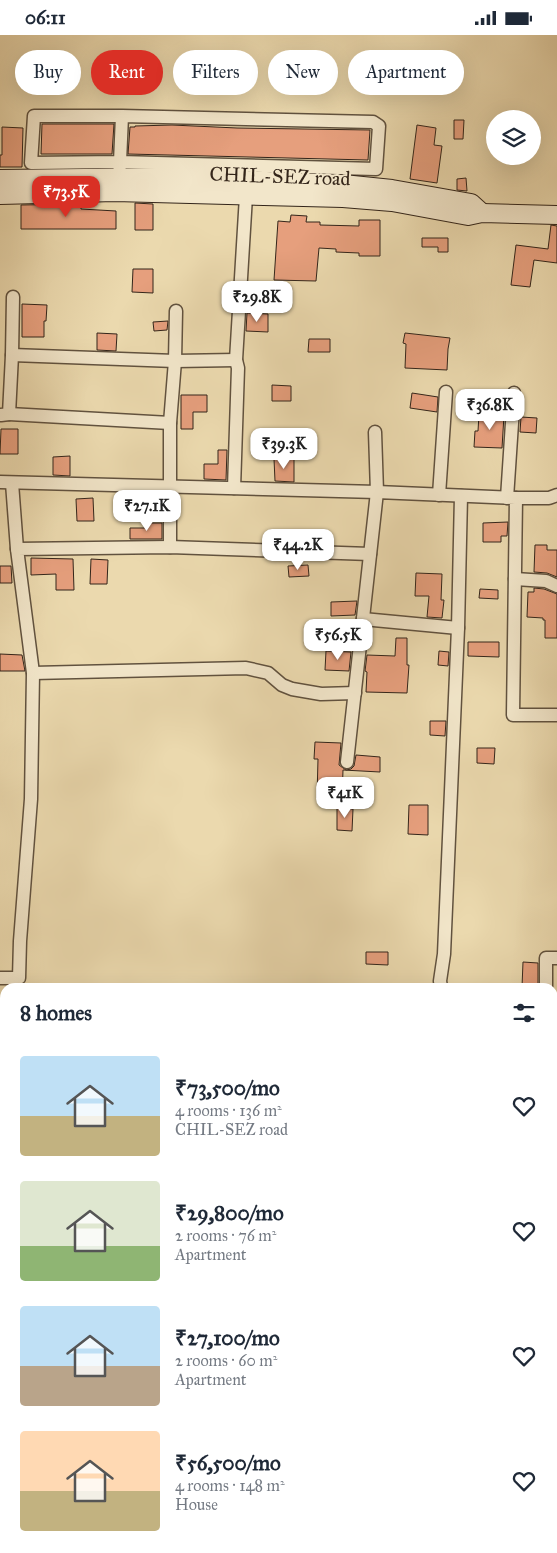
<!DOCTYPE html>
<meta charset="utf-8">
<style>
body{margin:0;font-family:"IM FELL Great Primer",serif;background:#f2f2f3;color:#1f2937;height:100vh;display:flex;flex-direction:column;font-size:19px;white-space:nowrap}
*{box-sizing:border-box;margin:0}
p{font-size:16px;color:#747a83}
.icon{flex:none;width:28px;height:28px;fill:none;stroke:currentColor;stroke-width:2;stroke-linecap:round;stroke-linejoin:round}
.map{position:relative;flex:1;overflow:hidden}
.sheet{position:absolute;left:0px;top:948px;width:558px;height:571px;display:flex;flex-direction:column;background:#fff;border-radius:15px 15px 0 0;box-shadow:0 5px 20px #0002}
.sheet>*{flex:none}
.hud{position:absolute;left:15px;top:15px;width:528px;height:45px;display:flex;gap:10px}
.buttons{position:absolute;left:486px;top:75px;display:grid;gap:10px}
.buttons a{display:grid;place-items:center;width:55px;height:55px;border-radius:50%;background:#fff;box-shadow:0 5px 20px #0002;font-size:25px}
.price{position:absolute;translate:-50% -42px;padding:0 11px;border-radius:10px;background:#fff;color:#222;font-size:16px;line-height:32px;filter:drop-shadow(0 1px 2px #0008)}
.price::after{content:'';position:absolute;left:50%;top:30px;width:15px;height:11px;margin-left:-8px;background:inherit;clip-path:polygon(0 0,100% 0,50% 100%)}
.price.selected{background:#d93025;color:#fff}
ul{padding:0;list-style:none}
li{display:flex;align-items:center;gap:15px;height:125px;padding:0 20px}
li span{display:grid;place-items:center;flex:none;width:140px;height:100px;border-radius:5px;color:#555}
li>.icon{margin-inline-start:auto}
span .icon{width:60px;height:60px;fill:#fffc;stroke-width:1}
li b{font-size:21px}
h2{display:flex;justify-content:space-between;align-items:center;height:60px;padding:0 20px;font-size:21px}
.pill{padding:0 18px;border-radius:22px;background:#fff;box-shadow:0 5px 20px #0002;font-size:18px;line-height:45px}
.pill.selected{background:#d93025;color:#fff}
.status{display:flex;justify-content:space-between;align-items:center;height:35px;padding:0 25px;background:#fff;direction:ltr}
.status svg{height:14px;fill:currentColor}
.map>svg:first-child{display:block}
.building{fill:#e69f7d;stroke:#33251a}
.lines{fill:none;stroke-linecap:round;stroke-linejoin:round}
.street-casing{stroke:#61523f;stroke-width:15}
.secondary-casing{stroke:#33251a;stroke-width:20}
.street{stroke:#f2e6ca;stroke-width:12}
.secondary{stroke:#f2e6ca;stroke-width:18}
.labels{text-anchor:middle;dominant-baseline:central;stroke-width:4;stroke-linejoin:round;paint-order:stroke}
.street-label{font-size:20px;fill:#33251a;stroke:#f2e6ca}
</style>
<div class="status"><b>06:11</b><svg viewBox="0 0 49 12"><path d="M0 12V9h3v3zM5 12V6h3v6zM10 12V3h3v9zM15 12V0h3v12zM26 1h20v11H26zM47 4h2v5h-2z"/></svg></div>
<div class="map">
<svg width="557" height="1518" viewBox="0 0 557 1518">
<rect width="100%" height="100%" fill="#ebd9ae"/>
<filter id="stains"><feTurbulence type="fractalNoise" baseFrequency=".004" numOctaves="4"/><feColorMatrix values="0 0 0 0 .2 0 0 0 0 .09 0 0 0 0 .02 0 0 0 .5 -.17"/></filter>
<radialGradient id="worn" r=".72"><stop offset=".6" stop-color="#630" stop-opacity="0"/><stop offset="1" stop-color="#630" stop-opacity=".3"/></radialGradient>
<g class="building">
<path d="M454,85h10l-1,19h-9z"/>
<path d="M42,89h72l-2,30h-71z"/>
<path d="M172,90l65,3 133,2 -2,30 -240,-6 2,-27h5v-1z"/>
<path d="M417,90l19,3 -2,17 8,1 -5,37 -27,-4z"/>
<path d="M2,92l21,1 -1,39h-22v-12h2z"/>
<path d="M466,143l1,13 -10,-1v-11z"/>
<path d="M135,168l18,1v26h-18z"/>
<path d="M81,169v5l35,2v18h-95v-24z"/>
<path d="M291,180l16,1 -1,6h14v3l39,1v-6h21v36h-21v-3l-23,-1v-3l-17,-1 -3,33 -42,-1 4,-59 12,1z"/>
<path d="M551,190l6,1v37l-23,-3 -4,27 -19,-2 5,-40 32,4z"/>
<path d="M422,203h26v14h-10v-5h-16z"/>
<path d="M133,234h20v24l-21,-1z"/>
<path d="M22,269l25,1 -1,16h-2v16h-22z"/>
<path d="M247,278l21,1v18l-22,-1z"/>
<path d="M168,286l-1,9 -13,1 -1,-9z"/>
<path d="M97,298l20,1 -1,17 -19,-1z"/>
<path d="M405,298l45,5 -2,11 -1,21 -42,-2 1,-24 -3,-1z"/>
<path d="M309,304h21v13h-22z"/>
<path d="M272,350l19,1v15h-19z"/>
<path d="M412,358l26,4 -1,15 -27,-4z"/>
<path d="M181,360h26v17h-14v17h-12z"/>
<path d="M479,379l25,1 -2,33 -28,-1 1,-16h3z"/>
<path d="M521,382l16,1 -1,15 -16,-1z"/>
<path d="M1,394h17v25h-18z"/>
<path d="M218,415h9l-1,30 -22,-1v-15h14z"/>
<path d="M70,421v20l-17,-1v-18z"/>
<path d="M294,423v24l-19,-1 -1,-22z"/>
<path d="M93,463l1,23h-17l-1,-22z"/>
<path d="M508,487l-1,14h-6v6h-18v-19z"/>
<path d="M146,488h16v16h-32v-11h16z"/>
<path d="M535,510h12v5h10v27l-10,-4 -13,-1z"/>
<path d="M31,523l42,1 1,31h-18v-16l-25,1z"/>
<path d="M91,524l17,1 -1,24h-17z"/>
<path d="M308,530l1,11 -20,1 -1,-11z"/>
<path d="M0,531h11l1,17h-12z"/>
<path d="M416,538l26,1 -1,26h3l-2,18 -15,-1 2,-21h-14z"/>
<path d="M534,553l10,1 13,5v44h-12v-18h-2v-2l-16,-1 1,-25h6z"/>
<path d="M480,554l18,1v9l-19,-1z"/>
<path d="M357,566l-2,14 -24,1v-14z"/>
<path d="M396,603h11v27h2l-2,28 -41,-1 1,-20 -2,-1 2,-16 28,1z"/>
<path d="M468,607h31v15l-31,-1z"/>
<path d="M326,616l25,1 -2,19 -24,-1z"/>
<path d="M439,616l10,1 -1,14 -10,-1z"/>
<path d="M0,619l22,1 3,16h-25z"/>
<path d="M430,686h16l-1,15 -15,-1z"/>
<path d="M315,707l26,1 -2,22 7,5 5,-1 3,-3 2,-11 24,2v15l-37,-2 -1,29 -25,-1 1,-39h-4z"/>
<path d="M477,713h18l-1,16 -17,-1z"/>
<path d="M409,770h19v30l-20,-1z"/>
<path d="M337,773l16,1 -1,22 -15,-1z"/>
<path d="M366,917h22v13l-22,-1z"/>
<path d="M523,927l15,1v24h-16z"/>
</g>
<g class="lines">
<defs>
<g id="street">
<path d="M119,142l1,-15 256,7 3,-43 -6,-4 -251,-6 -2,46 -89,1 3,-47h88"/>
<path d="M12,320l163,6 61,-1"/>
<path d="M9,379l161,9"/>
<path d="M1,380l8,-1 3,-59 1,-58"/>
<path d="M0,447l377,10 -2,-60"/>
<path d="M12,448l5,66"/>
<path d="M234,453l4,-120 -2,-8 10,-164"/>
<path d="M439,460l7,-103"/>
<path d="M507,463l7,-105"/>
<path d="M516,463h33l8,-3"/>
<path d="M170,512v-124l5,-62 1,-50"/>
<path d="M515,544l31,2 11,5"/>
<path d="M363,584l95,9"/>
<path d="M33,638l213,-5 22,5 14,12 10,4 29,5 34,-1"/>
<path d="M347,727l30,-270 139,6 -3,217h44"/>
<path d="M0,943h19l1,-37 11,-142 2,-126 -16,-124 153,-2 200,7"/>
<path d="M441,952l-1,-6 4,-27 14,-326 3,-132"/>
<path d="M546,952v-29h11"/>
<path d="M552,989l5,1"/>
<path d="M552,1078h5"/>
<path d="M0,1196h5"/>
<path d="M0,1274l5,1"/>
<path d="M552,1293h5"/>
<path d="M0,1413h5"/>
<path d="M189,1518v-4"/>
<path d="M238,1518v-4"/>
</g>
<g id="secondary">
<path d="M0,144l168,-2 175,7 49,5 79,14 11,10"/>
<path d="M0,160l115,-3 228,6 49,4 76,14 14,-3 75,2"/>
</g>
</defs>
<use href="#street" class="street-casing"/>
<use href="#secondary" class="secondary-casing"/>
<use href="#street" class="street"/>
<use href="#secondary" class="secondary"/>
</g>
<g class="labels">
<g class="street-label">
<text transform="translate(280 141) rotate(2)">CHIL-SEZ road</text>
</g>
</g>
<rect width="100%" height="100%" filter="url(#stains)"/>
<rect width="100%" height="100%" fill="url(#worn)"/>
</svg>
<div class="buttons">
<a><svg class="icon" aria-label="layers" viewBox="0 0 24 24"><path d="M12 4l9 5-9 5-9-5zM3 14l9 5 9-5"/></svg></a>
</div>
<b class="price selected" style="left:66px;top:183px">₹73.5K</b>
<b class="price" style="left:257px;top:288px">₹29.8K</b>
<b class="price" style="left:490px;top:396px">₹36.8K</b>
<b class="price" style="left:284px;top:435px">₹39.3K</b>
<b class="price" style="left:147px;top:497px">₹27.1K</b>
<b class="price" style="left:298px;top:536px">₹44.2K</b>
<b class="price" style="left:338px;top:626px">₹56.5K</b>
<b class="price" style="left:345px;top:784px">₹41K</b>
<div class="hud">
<a class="pill">Buy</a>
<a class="pill selected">Rent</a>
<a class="pill">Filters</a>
<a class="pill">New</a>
<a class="pill">Apartment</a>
</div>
<section class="sheet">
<h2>8 homes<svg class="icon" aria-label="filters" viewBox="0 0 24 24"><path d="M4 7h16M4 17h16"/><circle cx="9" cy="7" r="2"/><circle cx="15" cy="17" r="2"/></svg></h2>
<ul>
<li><span style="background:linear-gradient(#bfe0f5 60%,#c2b280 0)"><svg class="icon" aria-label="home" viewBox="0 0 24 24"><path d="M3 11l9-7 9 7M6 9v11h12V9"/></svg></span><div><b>₹73,500/mo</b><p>4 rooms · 136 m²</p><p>CHIL-SEZ road</p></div><svg class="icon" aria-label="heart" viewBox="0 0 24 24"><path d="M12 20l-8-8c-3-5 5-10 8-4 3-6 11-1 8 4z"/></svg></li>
<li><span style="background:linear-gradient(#dfe7d0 65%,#8fb573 0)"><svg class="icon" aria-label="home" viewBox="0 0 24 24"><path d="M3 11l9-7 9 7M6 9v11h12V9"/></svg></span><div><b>₹29,800/mo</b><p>2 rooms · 76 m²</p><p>Apartment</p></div><svg class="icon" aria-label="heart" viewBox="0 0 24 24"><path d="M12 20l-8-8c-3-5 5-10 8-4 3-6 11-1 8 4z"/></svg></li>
<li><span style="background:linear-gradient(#bfe0f5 60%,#b9a48a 0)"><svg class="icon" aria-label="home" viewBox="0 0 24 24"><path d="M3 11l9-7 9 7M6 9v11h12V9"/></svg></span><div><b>₹27,100/mo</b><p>2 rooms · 60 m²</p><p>Apartment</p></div><svg class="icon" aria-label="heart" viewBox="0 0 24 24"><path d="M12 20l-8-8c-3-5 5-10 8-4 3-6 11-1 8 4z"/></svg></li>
<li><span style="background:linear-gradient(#ffd9b3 60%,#c2b280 0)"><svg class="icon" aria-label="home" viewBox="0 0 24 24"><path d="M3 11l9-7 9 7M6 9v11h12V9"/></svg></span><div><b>₹56,500/mo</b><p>4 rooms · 148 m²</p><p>House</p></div><svg class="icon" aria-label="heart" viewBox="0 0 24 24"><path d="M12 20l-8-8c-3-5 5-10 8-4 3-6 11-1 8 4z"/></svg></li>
</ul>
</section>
</div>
